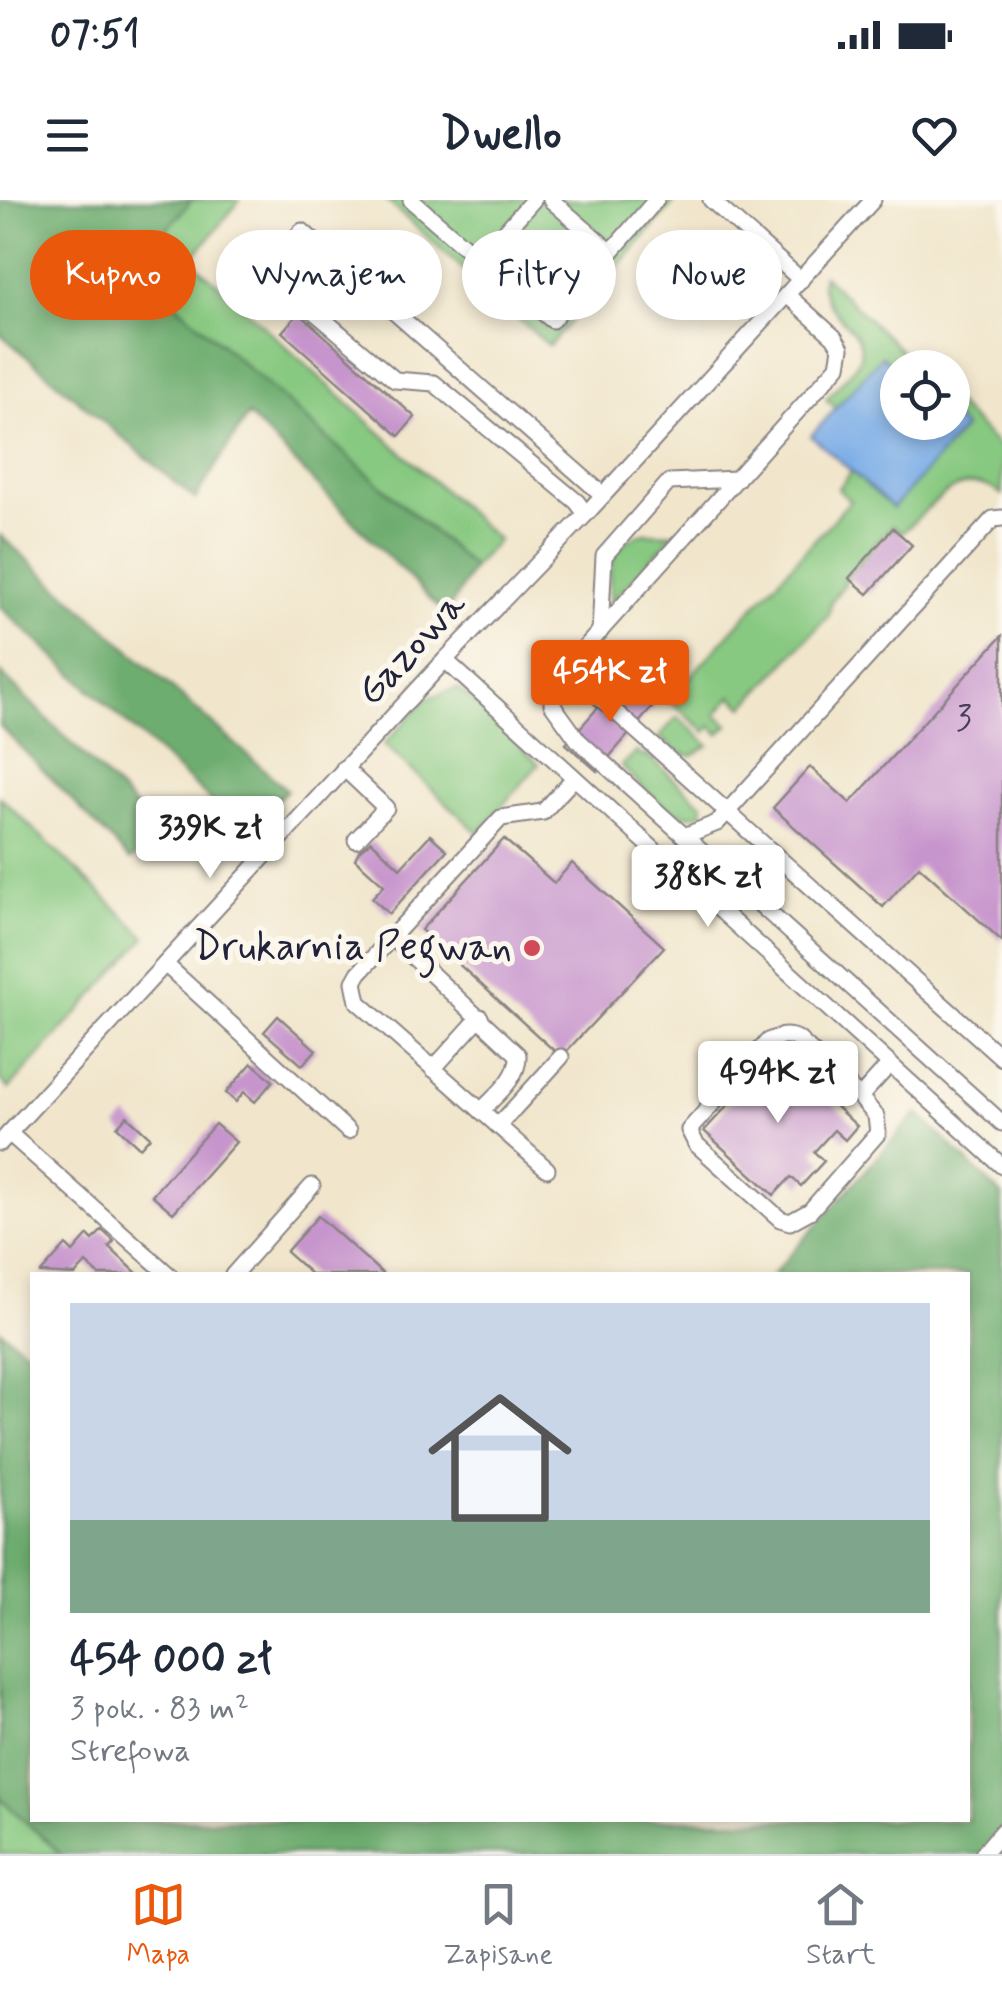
<!DOCTYPE html>
<html lang="pl">
<meta charset="utf-8">
<style>
body{margin:0;font-family:Mynerve,sans-serif;background:#f2f2f3;color:#1f2937;height:100vh;display:flex;flex-direction:column;font-size:38px;white-space:nowrap}
*{box-sizing:border-box;margin:0}
p{font-size:32px;color:#747a83}
.icon{flex:none;width:55px;height:55px;fill:none;stroke:currentColor;stroke-width:2;stroke-linecap:round;stroke-linejoin:round}
.map{position:relative;flex:1;overflow:hidden}
.details{position:absolute;left:30px;top:1072px;width:940px;height:550px;display:flex;flex-direction:column;background:#fff;border-radius:0px;box-shadow:0 5px 15px #0003}
.details>*{flex:none}
.top-card{position:absolute;left:30px;top:30px;width:942px;height:90px;display:flex;gap:20px}
.controls{position:absolute;left:880px;top:150px;display:grid;gap:20px}
.controls a{display:grid;place-items:center;width:90px;height:90px;border-radius:50%;background:#fff;box-shadow:0 5px 15px #0003;font-size:50px}
.price{position:absolute;translate:-50% -85px;padding:0 22px;border-radius:10px;background:#fff;color:#222;font-size:32px;line-height:65px;filter:drop-shadow(0 2px 5px #0008)}
.price::after{content:'';position:absolute;left:50%;top:60px;width:30px;height:22px;margin-left:-15px;background:inherit;clip-path:polygon(0 0,100% 0,50% 100%)}
.price.on{background:#ea580c;color:#fff}
ul{padding:0;list-style:none}
li{display:grid;align-content:center;gap:20px;height:530px;padding:0 40px}
li span{display:grid;place-items:center;height:310px;border-radius:0px;color:#555}
li>.icon{margin-inline-start:auto}
span .icon{width:180px;height:180px;fill:#fffc;stroke-width:1}
li b{font-size:42px}
.chip{padding:0 35px;border-radius:45px;background:#fff;box-shadow:0 5px 15px #0003;font-size:35px;line-height:90px}
.chip.on{background:#ea580c;color:#fff}
.status{display:flex;justify-content:space-between;align-items:center;height:70px;padding:0 50px;background:#fff;direction:ltr}
.status svg{height:28px;fill:currentColor}
header{display:flex;justify-content:space-between;align-items:center;height:130px;padding:0 40px;background:#fff;font-size:45px;font-weight:800}
.dock{display:flex;justify-content:space-around;align-items:center;height:140px;border-top:2px solid #e0e1e3;background:#fff;font-size:28px;color:#747a83}
.dock a{display:grid;justify-items:center;gap:5px}
.dock .on{color:#ea580c}
.map>svg:first-child{display:block}
.green{fill:#88c981;stroke:#55765e;stroke-width:2.5}
.forest{fill:#6ead6f;stroke:#486855;stroke-width:2.5}
.water{fill:#7cade7;stroke:#4f6891;stroke-width:2.5}
.building{fill:#c795cd}
.lines{fill:none;stroke-linecap:round;stroke-linejoin:round}
.minor-casing{stroke:#8a8484;stroke-width:19}
.minor{stroke:#fff;stroke-width:15}
.poi-dot{fill:#d1495b;stroke:#fbf7ec;stroke-width:4}
.labels{text-anchor:middle;dominant-baseline:central;stroke-width:10;stroke-linejoin:round;paint-order:stroke}
.number-label{font-size:35px;fill:#4b3f60}
.street-label{font-size:40px;fill:#22223b;stroke:#fbf7ec}
.poi-label{font-size:40px;fill:#22223b;stroke:#fbf7ec;text-anchor:end}
</style>
<div class="status"><b>07:51</b><svg viewBox="0 0 49 12"><path d="M0 12V9h3v3zM5 12V6h3v6zM10 12V3h3v9zM15 12V0h3v12zM26 1h20v11H26zM47 4h2v5h-2z"/></svg></div>
<header><svg class="icon" aria-label="menu" viewBox="0 0 24 24"><path d="M4 6h16M4 12h16M4 18h16"/></svg>Dwello<svg class="icon" aria-label="heart" viewBox="0 0 24 24"><path d="M12 20l-8-8c-3-5 5-10 8-4 3-6 11-1 8 4z"/></svg></header>
<div class="map">
<svg width="1002" height="1654" viewBox="0 0 1002 1654">
<rect width="100%" height="100%" fill="#fbf7ec"/>
<filter id="ink" filterUnits="userSpaceOnUse"><feTurbulence type="fractalNoise" baseFrequency=".01" numOctaves="2"/><feDisplacementMap in="SourceGraphic" scale="20" xChannelSelector="R" yChannelSelector="G"/><feConvolveMatrix kernelMatrix="1 2 1 2 8 2 1 2 1" color-interpolation-filters="sRGB"/></filter>
<filter id="wash" filterUnits="userSpaceOnUse"><feTurbulence type="fractalNoise" baseFrequency=".0048" numOctaves="4" result="noise"/><feDisplacementMap in="SourceGraphic" scale="40" xChannelSelector="R" yChannelSelector="G"/><feGaussianBlur stdDeviation="2.25" result="paint"/><feColorMatrix in="noise" values="0 0 0 0 0 0 0 0 0 0 0 0 0 0 0 0 0 1.4 0 .05"/><feComposite in="paint" operator="in"/></filter>
<g filter="url(#wash)">
<rect width="100%" height="100%" fill="#f1e6cc"/>
<g class="green">
<path d="M192,0h48l-49,60 307,280 -25,27 -339,-300z"/>
<path d="M386,0h290l-127,146z"/>
<path d="M823,75l95,92 -21,2 -15,-13 -46,52 -10,-9c9,-11 23,-23 31,-36 20,-33 -44,-49 -34,-88z"/>
<path d="M953,201l49,49v45c-40,-33 -73,14 -100,38l-10,-7 -49,55 2,2 -14,19 -2,13 -85,92 -12,-11 -16,18 12,11 -9,9 -8,-8 -5,6 -45,-38 7,-12 10,8 172,-189 -12,-12 14,-18 41,37 71,-80 -11,-10z"/>
<path d="M645,333l29,1 -63,69c-4,-32 -2,-61 34,-70z"/>
<path d="M458,488l81,76 -61,69 -94,-89 44,-46z"/>
<path d="M676,518h3l30,27 -17,11 -15,-4 -18,-15z"/>
<path d="M637,552l6,5 3,-3 57,51 -1,8c-33,11 -59,-27 -81,-47z"/>
<path d="M0,597l146,140 -137,152 -9,-9z"/>
<path d="M0,1598l61,56h-61z"/>
</g>
<g class="forest">
<path d="M0,0h192l-58,67 339,300 -27,48 -198,-200 -53,84 -195,-165z"/>
<path d="M0,335l287,255 -42,42 -245,-225z"/>
<path d="M0,472l165,164 -35,24 -130,-134z"/>
<path d="M917,913l85,82v659h-941l-61,-56v-468l32,25v465h936v-545h-196z"/>
</g>
<path class="water" d="M882,156l15,13 1,53h54l1,-4 11,10 -71,80 -82,-72z"/>
<g id="blocks">
<g class="building">
<path d="M299,113l116,104 -16,19 -117,-104z"/>
<path d="M893,328l19,17 -44,49 -19,-16z"/>
<path d="M1002,436v305l-83,-75 -36,41 -110,-99 37,-41 40,36z"/>
<path d="M624,478l30,27 -57,66 -31,-27z"/>
<path d="M430,635l17,15 -58,64 -17,-16 12,-13 -29,-26 4,-8 12,-10 29,27z"/>
<path d="M504,639l50,44 18,-20 92,84 -103,110 -140,-127z"/>
<path d="M278,816l38,34 -14,15 -38,-33z"/>
<path d="M777,852l80,74 -12,14 -11,-10 -20,22 10,9 -23,25 -10,-9 -17,18 -70,-64z"/>
<path d="M252,863l21,18 -18,21 -11,-10 -8,10 -10,-9z"/>
<path d="M127,916l23,21 -10,11 -23,-21z"/>
<path d="M215,924l21,18 -63,71 -21,-18z"/>
<path d="M318,1016l66,59h-72l-26,-23z"/>
<path d="M102,1030l12,11 -5,6 30,28h-40l-13,-12 -11,12 -34,-2 25,-28 7,7 15,-17 5,5z"/>
</g>
</g>
</g>
<g filter="url(#ink)">
<use href="#blocks" fill-opacity="0" stroke="#8a8484" stroke-width="2.5"/>
<g class="lines">
<defs>
<g id="minor">
<path d="M411,0l69,60"/>
<path d="M533,0l-53,60 72,60 104,-120"/>
<path d="M551,0l60,52"/>
<path d="M711,0l90,80"/>
<path d="M787,95l47,42 7,11 -3,18 -282,314 -4,24 26,36 424,383"/>
<path d="M586,314l-9,-12 -143,-119 -39,-3 -130,-110 37,-39 301,264"/>
<path d="M600,432l4,-76 65,-74 68,-3"/>
<path d="M445,460l557,506"/>
<path d="M575,460l24,37 403,361"/>
<path d="M344,568l42,40 -30,32"/>
<path d="M684,636l33,-13 276,-304 9,-1"/>
<path d="M392,737l126,118c1,23 -22,40 -37,56"/>
<path d="M165,764l183,167"/>
<path d="M433,869l47,-52"/>
<path d="M860,897l16,19 2,17 -68,78 -20,11 -10,-3 -84,-75 -7,-14 79,-89c12,-5 18,-7 30,-2l62,58 30,-33"/>
<path d="M498,926l63,-69"/>
<path d="M9,933l160,142"/>
<path d="M0,943l445,-483 141,-146 287,-314"/>
<path d="M547,969l-189,-167 -4,-20 5,-9 142,-155 42,-6 31,-34"/>
<path d="M233,1075l79,-89"/>
<path d="M983,1654l19,-23"/>
</g>
</defs>
<use href="#minor" class="minor-casing"/>
<use href="#minor" class="minor"/>
</g>
</g>
<circle class="poi-dot" cx="532" cy="748" r="10"/>
<g class="labels">
<g class="number-label">
<text x="964" y="519">3</text>
</g>
<g class="street-label">
<text transform="translate(412 449) rotate(-47)">Gazowa</text>
</g>
<g class="poi-label">
<text x="512" y="748">Drukarnia Pegwan</text>
</g>
</g>
</svg>
<div class="controls">
<a><svg class="icon" aria-label="locate" viewBox="0 0 24 24"><circle cx="12" cy="12" r="6"/><path d="M12 2v4M12 18v4M2 12h4M18 12h4"/></svg></a>
</div>
<b class="price on" style="left:610px;top:525px">454K zł</b>
<b class="price" style="left:210px;top:681px">339K zł</b>
<b class="price" style="left:708px;top:730px">388K zł</b>
<b class="price" style="left:778px;top:926px">494K zł</b>
<div class="top-card">
<a class="chip on">Kupno</a>
<a class="chip">Wynajem</a>
<a class="chip">Filtry</a>
<a class="chip">Nowe</a>
</div>
<section class="details">
<ul>
<li><span style="background:linear-gradient(#c9d6e8 70%,#7fa58c 0)"><svg class="icon" aria-label="home" viewBox="0 0 24 24"><path d="M3 11l9-7 9 7M6 9v11h12V9"/></svg></span><div><b>454 000 zł</b><p>3 pok. · 83 m²</p><p>Strefowa</p></div></li>
</ul>
</section>
</div>
<nav class="dock">
<a class="on"><svg class="icon" aria-label="map" viewBox="0 0 24 24"><path d="M3 6l6-2 6 2 6-2v14l-6 2-6-2-6 2zM9 4v14M15 6v14"/></svg>Mapa</a>
<a><svg class="icon" aria-label="saved" viewBox="0 0 24 24"><path d="M7 4h10v16l-5-4-5 4z"/></svg>Zapisane</a>
<a><svg class="icon" aria-label="home" viewBox="0 0 24 24"><path d="M3 11l9-7 9 7M6 9v11h12V9"/></svg>Start</a>
</nav>
